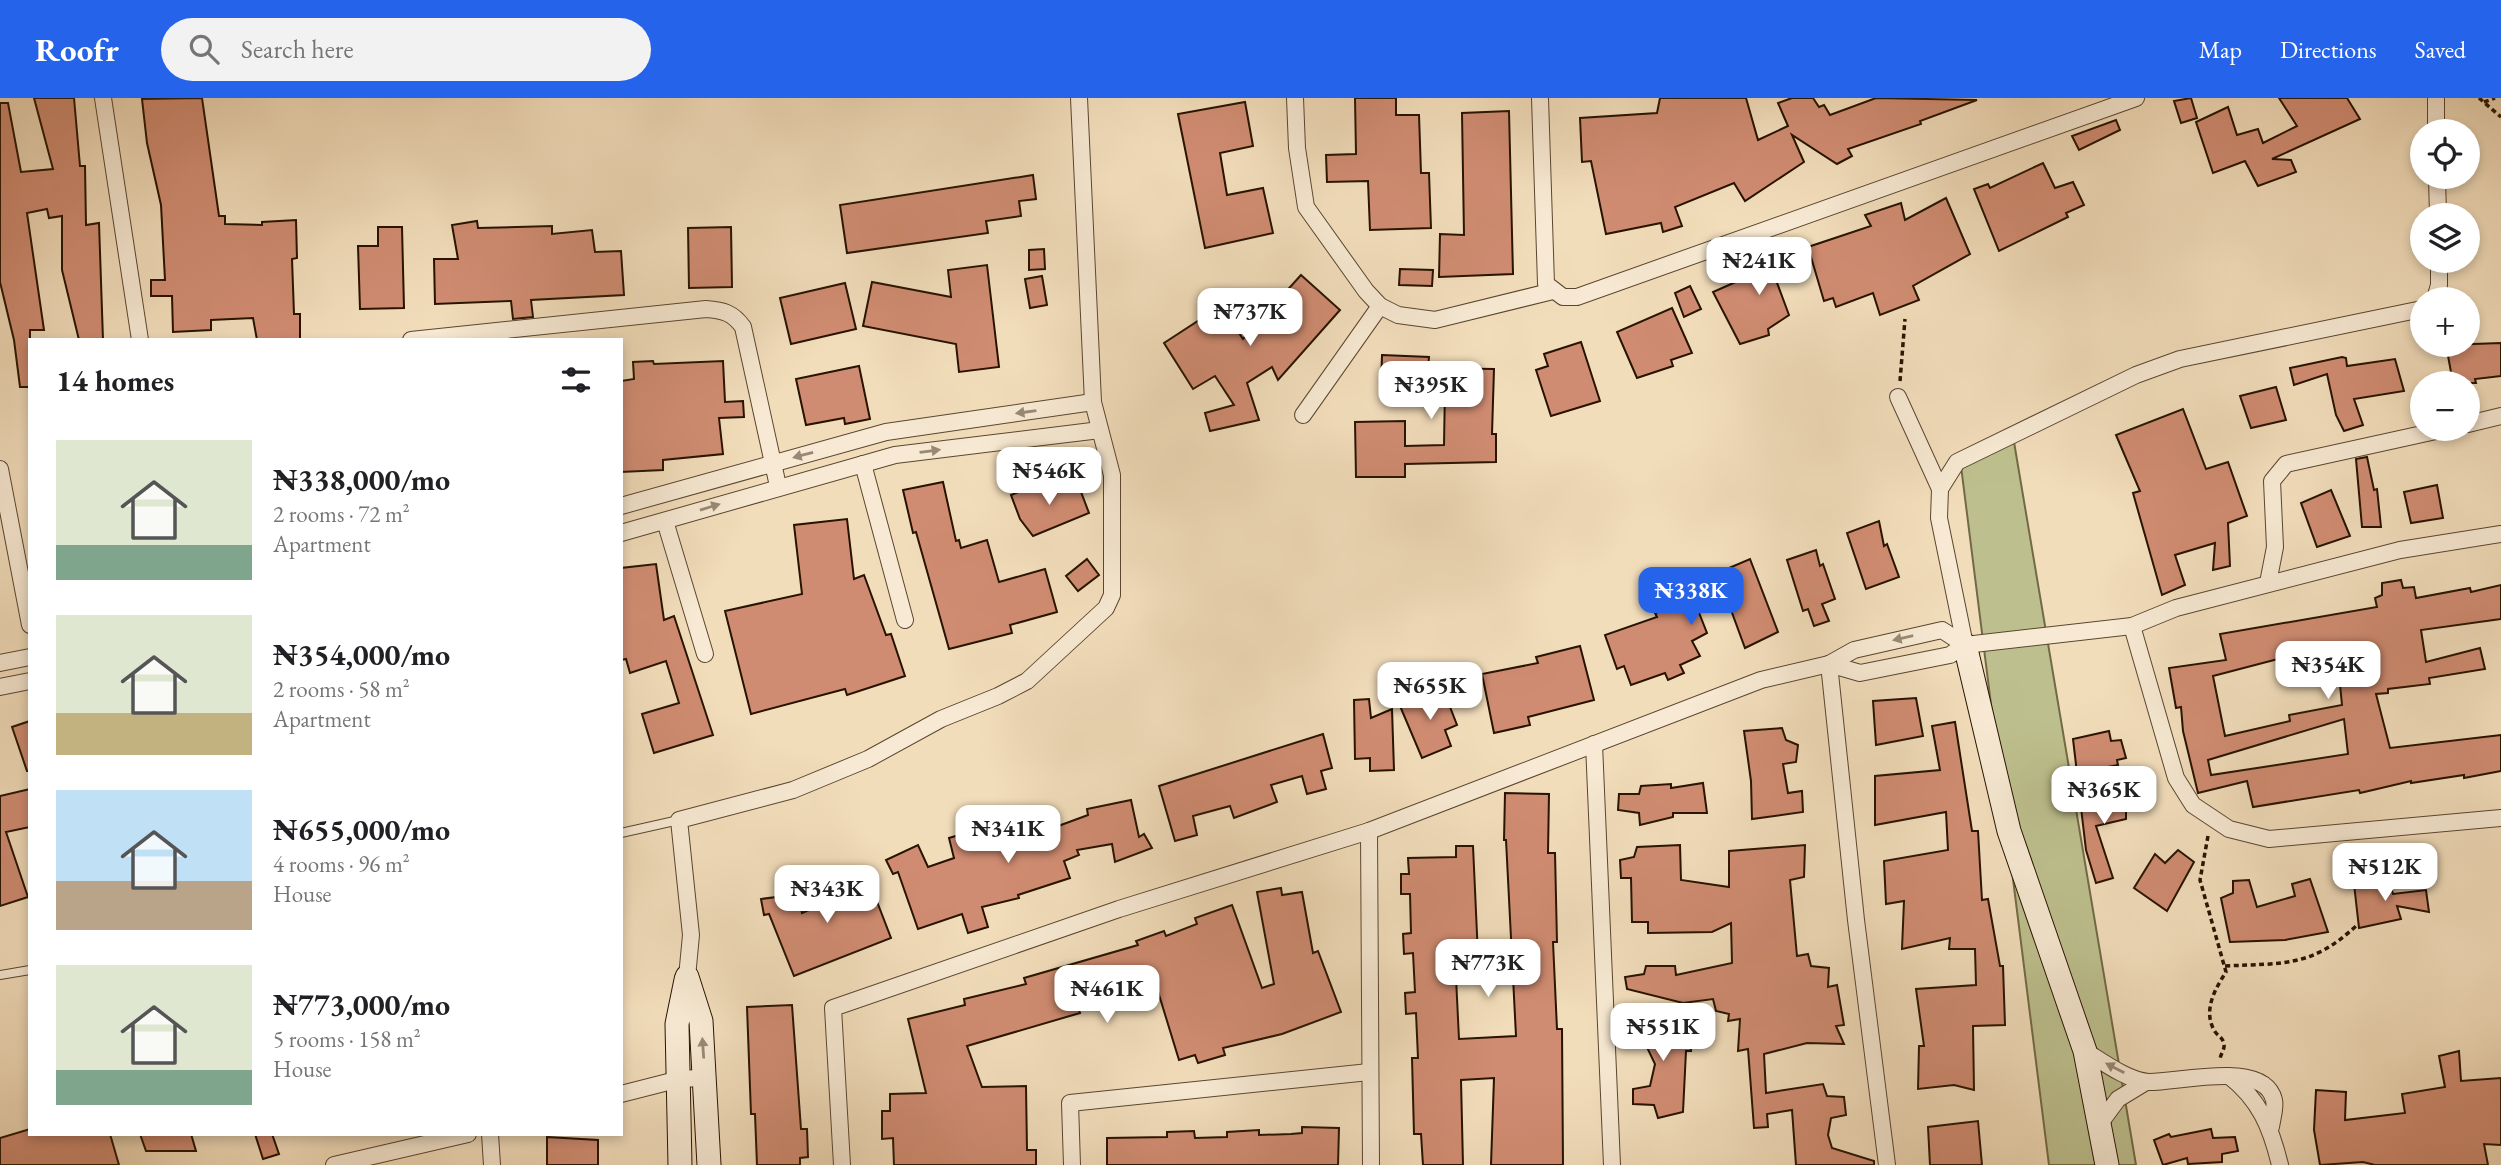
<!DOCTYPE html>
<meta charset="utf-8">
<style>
body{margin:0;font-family:"EB Garamond",serif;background:#f2f2f2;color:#202124;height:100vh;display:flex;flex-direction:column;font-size:26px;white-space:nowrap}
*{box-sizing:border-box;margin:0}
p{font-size:23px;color:#757577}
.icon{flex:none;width:38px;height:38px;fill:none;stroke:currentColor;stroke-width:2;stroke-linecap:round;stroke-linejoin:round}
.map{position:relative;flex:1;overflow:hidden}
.details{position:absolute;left:28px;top:240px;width:595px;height:798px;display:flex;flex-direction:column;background:#fff;border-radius:0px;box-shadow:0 4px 10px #0003}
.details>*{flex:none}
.fabs{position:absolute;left:2410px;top:21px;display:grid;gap:14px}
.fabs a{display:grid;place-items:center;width:70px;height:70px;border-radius:50%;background:#fff;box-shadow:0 4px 10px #0003;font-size:35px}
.price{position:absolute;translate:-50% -60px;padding:0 16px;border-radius:14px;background:#fff;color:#222;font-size:23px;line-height:46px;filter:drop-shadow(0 2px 4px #0008)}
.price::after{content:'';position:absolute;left:50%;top:42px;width:21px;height:16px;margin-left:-10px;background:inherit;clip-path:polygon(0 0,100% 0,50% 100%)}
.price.selected{background:#2563eb;color:#fff}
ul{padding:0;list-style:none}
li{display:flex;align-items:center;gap:21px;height:175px;padding:0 28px}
li span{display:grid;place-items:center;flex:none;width:196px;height:140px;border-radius:0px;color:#555}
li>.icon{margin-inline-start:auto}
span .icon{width:84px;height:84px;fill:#fffc;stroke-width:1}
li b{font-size:30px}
h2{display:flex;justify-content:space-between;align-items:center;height:84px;padding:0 28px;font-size:30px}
header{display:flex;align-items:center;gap:42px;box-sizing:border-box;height:98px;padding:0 35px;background:#2563eb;color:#fff}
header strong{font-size:33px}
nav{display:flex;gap:38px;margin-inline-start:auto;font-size:24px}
.search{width:490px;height:63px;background:#f2f2f2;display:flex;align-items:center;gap:18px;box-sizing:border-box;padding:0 24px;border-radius:38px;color:#757577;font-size:26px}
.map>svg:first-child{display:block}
.green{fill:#bdc08e;stroke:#726a47;stroke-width:2}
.building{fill:#d08c72;stroke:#271300;stroke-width:2;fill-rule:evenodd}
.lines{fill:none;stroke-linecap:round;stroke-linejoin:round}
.lane-casing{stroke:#5a462f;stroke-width:10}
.street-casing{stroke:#5a462f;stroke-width:18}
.secondary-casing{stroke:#271300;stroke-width:25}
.path{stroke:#271300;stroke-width:3.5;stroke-dasharray:5 3.5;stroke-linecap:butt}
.lane{stroke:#f7e9d3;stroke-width:8}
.street{stroke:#f7e9d3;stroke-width:16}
.secondary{stroke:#f7e9d3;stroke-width:23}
.oneway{fill:#998974}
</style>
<header>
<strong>Roofr</strong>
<div class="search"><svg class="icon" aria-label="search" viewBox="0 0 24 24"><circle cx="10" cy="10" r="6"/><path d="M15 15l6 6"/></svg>Search here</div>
<nav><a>Map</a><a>Directions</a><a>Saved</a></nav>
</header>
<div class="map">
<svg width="2501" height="1067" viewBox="0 0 2501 1067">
<rect width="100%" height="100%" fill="#f2ddbb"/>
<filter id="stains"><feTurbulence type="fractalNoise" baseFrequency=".00286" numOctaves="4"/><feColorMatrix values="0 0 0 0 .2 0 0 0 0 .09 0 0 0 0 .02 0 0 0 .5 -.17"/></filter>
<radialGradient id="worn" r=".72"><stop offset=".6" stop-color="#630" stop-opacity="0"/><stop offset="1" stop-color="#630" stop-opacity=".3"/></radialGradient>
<path class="green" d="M2014,344l122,723h-87l-88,-699z"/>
<g class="building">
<path d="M34,0h40l6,68h5l1,59 13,-2 4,117h-24l-17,-70v-54l-13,2 -2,-9 -20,4 17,117h-14v57h-10l-6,-47 -14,-58v-179h8l13,69 32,-3z"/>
<path d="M202,0l17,118h6v8l37,1v-3l34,-2 1,38 -5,1 2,55h6v26h-43l-4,-22 -42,2v10l-38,2 -1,-36h-21v-16h14l-4,-75 -14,-62 -5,-44z"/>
<path d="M1355,0h41v17h23l2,58h8l2,55 -61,2 -2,-49 -41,1 -1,-27 30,-1z"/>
<path d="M1660,0h86l12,42 30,-14 -10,-23 14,-5h21l6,9 5,-2 6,10 46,-17 101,2 -57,21 1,3 -73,25 4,7 -15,8 -45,-29 12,27 -59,39 -11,-18 -59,24 7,19 -19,6 -2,-9 -55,11 -15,-73 -9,1 -2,-44 77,-5z"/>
<path d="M2191,0l6,20 -16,5 -7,-22z"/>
<path d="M2279,0h68l13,21 -88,40 19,1 5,12 -38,14 -13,-25 -32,12 -17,-51 32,-15 9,28 21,-6 5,14 34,-17z"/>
<path d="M1245,4l8,44 -33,7 7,42 36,-7 10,45 -68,15 -27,-134z"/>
<path d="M1509,13l4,163 -74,3 1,-43 24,1 -2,-122z"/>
<path d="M2116,22l4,10 -41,20 -7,-14z"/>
<path d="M2043,65l12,25 18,-6 11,23 -18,8 2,4 -69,34 -25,-62 14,-5 2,4z"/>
<path d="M1033,77l3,24 -17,2 2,15 -35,5 2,12 -141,20 -7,-48z"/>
<path d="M1946,100l24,56 -57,32 6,14 -39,15 -7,-22 -37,14 -3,-9 -9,3 -16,-54 63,-21 -6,-11 36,-12 4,17z"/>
<path d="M477,123l1,7 74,-2v8l40,-4 3,22 26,-1 3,44 -93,5 2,17 -20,2 -2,-18 -76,3 -1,-45h24l-6,-34z"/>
<path d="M378,129h24l2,81 -44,1 -2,-63h20z"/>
<path d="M731,129l1,60 -43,1 -1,-60z"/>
<path d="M1800,142l6,18 -30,22 13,35 -21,14 1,6 -29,9 -27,-52 68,-30 -4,-13z"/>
<path d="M1044,151l1,20 -16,1v-20z"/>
<path d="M987,167l12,102 -40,5 -3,-28 -93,-18 9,-44 79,15 -3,-27z"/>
<path d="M1400,171l33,1 -1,16 -33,-1z"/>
<path d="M1301,177l39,35 -62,70 -6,-13 -25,16 12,37 -49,11 -5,-18 29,-8 -19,-29 -22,13 -29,-46 57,-37 22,33z"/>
<path d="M1042,178l5,29 -17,3 -5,-29z"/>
<path d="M845,185l11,46 -65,15 -11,-46z"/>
<path d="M1690,188l11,23 -17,8 -9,-24z"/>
<path d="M1672,210l20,45 -21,7 2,6 -36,12 -20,-46z"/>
<path d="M1581,244l19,59 -49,15 -15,-46 12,-4 -4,-12z"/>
<path d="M2501,245v33l-26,3 1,4h-23l-7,-38z"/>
<path d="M1382,257l47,2 -1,11 66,1 -2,65h4v28l-91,2v13h-49l-1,-55 50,-1v25l39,-1 1,-58 -64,-2z"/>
<path d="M2342,259l4,1 1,8 48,-7 9,32 -50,8 9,26 -19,6 -8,-16 -9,-41 -33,11 -4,-17z"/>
<path d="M653,263l1,3 69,-3 2,41 18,-1 1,16 -25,1 4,36 -60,6v10l-42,2v-91l13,-2 -1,-17z"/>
<path d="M859,268l11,53 -25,5 -1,-6 -38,7 -10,-46z"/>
<path d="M2276,289l10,33 -35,8 -11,-32z"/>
<path d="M2183,311l23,60 22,-7 19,54 -19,7 2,43 -17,4 2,-27 -40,12 10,30 -23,10 -29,-102 7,-2 -24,-56z"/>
<path d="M2367,359l7,33 3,-1 4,38h-19l-6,-68z"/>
<path d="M1046,383l5,14 27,-11 11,29 -56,23 -13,-17 -9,-24z"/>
<path d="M943,384l13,59 3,-1 2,8 26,-8 12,42 46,-13 12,43 -47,13 2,8 -63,16 -33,-117 -3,1 -10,-43z"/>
<path d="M2437,387l6,33 -32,5 -7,-31z"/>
<path d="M2331,392l19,46 -33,11 -16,-44z"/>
<path d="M847,421l7,60 10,-4 22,60 5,-1 14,42 -58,19 -2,-6 -94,25 -26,-103 77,-17 -8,-69z"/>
<path d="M1879,423l5,25 3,-2 12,33 -33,12 -19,-56z"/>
<path d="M1816,452l4,16 3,-2 12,35 -13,5 7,17 -15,5 -6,-17 -5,2 -16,-51z"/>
<path d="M1087,461l12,16 -21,16 -12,-15z"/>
<path d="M1750,461l28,73 -33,16 -21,-57 -30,9 13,33 -15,8 8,15 -20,9 4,8 -16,7 -3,-7 -34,12 -7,-19 -7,3 -12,-34 52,-18 -2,-4 31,-10 -4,-8 35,-18 -2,-3z"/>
<path d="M656,466l8,56 10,-4 39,119 -59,18 -12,-39 37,-11 -13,-42 -36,12 -4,-14 -5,1v-92z"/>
<path d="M2401,482l2,8 11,-1 2,11 54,-10 1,4 30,-7v34l-80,11 5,32 54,-14 5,21 -56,9 1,6 -42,5v4l-12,1 14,54 111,-13v36l-37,7v-3l-53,8v-2l-51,12 -1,-3 -106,17 -6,-26 -49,12 -15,-62 -2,-24 -5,1 -7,-40 57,-8 -6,-26 157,-27 -2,-9 7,-3v-12zM2337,557l5,50 -53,10 1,6 -65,15 -12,-60 65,-17 1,4zM2344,621l4,35 -137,21 -3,-15z"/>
<path d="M1580,548l14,54 -66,17 2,8 -36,8 -12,-59 56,-11 -2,-6z"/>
<path d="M1443,591l14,36 -12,5 6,16 -29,12 -22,-52z"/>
<path d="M1916,600l7,38 -47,9 -3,-44z"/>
<path d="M1369,601l2,19 21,-9 2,61 -24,1v-13l-15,1 -1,-59z"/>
<path d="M30,623v50h-3l-15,-44z"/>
<path d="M1955,624l17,109h6l4,69 6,-1 12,67h3l2,59 -32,1 1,64 -20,-5 -36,4 1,-43h5l-8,-57 60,-4 -1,-36h-26l1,-11 -48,11 2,-48 -18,3 -2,-43 64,-11 -2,-38 -71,13v-49l65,-6 -8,-44z"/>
<path d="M1782,630l4,12 12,5 -2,17 -13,2 5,29 14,-2 1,21 -51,7 -1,-38 -7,-50z"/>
<path d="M2109,633l2,10 10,-1 5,18 -9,2 1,5 -41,8 -4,-34z"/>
<path d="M1323,636l9,34 -11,3 5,18 -19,5 -5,-18 -31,9 6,17 -43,16 -4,-12 -37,10 4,19 -22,6 -16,-55z"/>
<path d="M1703,685l4,30h-34v4l-33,8 -1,-12 -21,-3 1,-16h20l2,-8 30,-2v4z"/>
<path d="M30,691v38l-24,5 22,65 -28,9v-110z"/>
<path d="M2139,694l2,15 -15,4v8l-30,7 17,52 -17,5 -10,-33 -6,-51z"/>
<path d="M1505,695l44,1 -1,59h7l2,89h-4l4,87h5l1,136h-72l3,-87 -33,2 2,85h-40l-2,-31h-7l-2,-76h6l-2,-45 -10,1 -1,-21 10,-1 -2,-39 -9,1 -1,-20 8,-1 -1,-39h-9v-20h8l-1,-16 48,-1v-11h17l5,110 -23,1 4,82 57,-3 -10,-196h-2z"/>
<path d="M1131,702l8,37 5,-3 8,14 -37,14 -3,-18 -35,6 2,5 -15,6 6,17 -52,17 1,3 -37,9 6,20 -20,6 -6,-19 -44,15 -20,-57 -5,2 -7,-14 32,-15 10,22 26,-9 -5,-20 37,-11 6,19 31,-7 65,-24 -1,-6z"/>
<path d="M1680,747l1,35 48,7v-36l76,-6 -1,32 -14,3 7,76 11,-2 3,12 18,2 -1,19 9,-2 7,40 -8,1 8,18 -37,-1 -43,11 2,39 57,-9 4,12 17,1 2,18 -15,3 -3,17 4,13 42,13v4h-78l-4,-55 -25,4 1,13 -14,1 -6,-79 -10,2 2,-32 -12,2 1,-7 -13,-3 -3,-12 -30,4 -56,-14 -2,-12 19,-3 2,-8h29l1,9 56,-12 -1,-40 -19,9 -64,1v-11h-16l-1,-44h-10l-1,-18 14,-3 3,-10z"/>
<path d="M2178,752l16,12 -27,49 -33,-23 21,-34 10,9z"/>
<path d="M853,773l6,20 12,-5 20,52 -97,38 -25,-62 -5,1 -3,-16 38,-5 3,19 30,-13 -6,-20z"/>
<path d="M2310,781l18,53 -43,8 -55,2 -9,-44 12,-5v-12l16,-1 8,27 38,-11 -3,-12z"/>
<path d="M2389,782l4,14 33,-4 3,22 -32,-6 4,13 -42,9 -5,-44z"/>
<path d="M1281,790l1,7 20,-3 11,61 5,-2 23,61 -59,22 -59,14 2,7 -27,8 -3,-8 -16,5 -23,-75 -78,22 2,6 -113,33 15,41 44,-1 1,64h9v15h-142l-1,-27 -11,1v-28h8v-17l36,-1 -18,-74 57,-14 -1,-6 62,-15 -2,-6 114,-33 -2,-4 28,-10 2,5 31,-12 -2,-6 37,-13 30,83 12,-4 -17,-92z"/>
<path d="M792,907l9,124h6l1,28 -8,1v7h-43l-2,-51h-4l-4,-107z"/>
<path d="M1627,921h60l4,32h-5l-3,61 -25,6 -4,-13 -21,-1v-15l17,-3 5,-22 -11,-23 -17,-5z"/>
<path d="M2459,953l2,30 40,-3v67l-17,-1 4,21h-113l-12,-3 -43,3 -6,-35 2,-40 30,2 -1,28 60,-7 -3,-19 43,-7 -6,-31z"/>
<path d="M1978,1023l4,44h-52l-2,-38z"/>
<path d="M1302,1029l37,1 -1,37h-231v-27l60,-1v-5l27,-1 1,7 32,-1v-5l32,-2v5l32,-1 11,-1z"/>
<path d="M30,1031v5h80l9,31h-119v-27z"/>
<path d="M2211,1031l2,9 22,-1 3,14 -16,3v8l-34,2 -1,-6 -24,7 -9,-25 15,-6 2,3z"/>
<path d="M140,1036h51l5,17h-50z"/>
<path d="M255,1036h17l7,20 -16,5z"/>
<path d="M547,1039l51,3v25h-51z"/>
</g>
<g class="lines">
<defs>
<g id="lane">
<path d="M621,735l58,-13"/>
<path d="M0,877l30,-5"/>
</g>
<g id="street">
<path d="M103,0l37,242"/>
<path d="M1295,0l2,50 9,59 60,84 14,15 18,9 37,5 118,-29"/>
<path d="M1540,0l6,186 17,13h14l559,-199"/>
<path d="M2436,0v33"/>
<path d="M2437,79l1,38"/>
<path d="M2435,201l4,-14v-24"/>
<path d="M411,242l295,-31c17,1 27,4 37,18l35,159"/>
<path d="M1898,299l42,92"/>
<path d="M1303,317l77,-109"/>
<path d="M2468,326l33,-8"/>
<path d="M863,366l42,156"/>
<path d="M0,371l30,156"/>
<path d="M621,408l265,-74 207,-30"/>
<path d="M665,423l40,133"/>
<path d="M621,435l274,-78 205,-25"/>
<path d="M2268,485l7,-36 -3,-66 14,-17 159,-35"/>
<path d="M2132,528l44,152 17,27 36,24 40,10 232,-21"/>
<path d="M1965,547l-26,-127 1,-29 17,-27 179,-87 44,-16 242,-50"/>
<path d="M0,565l30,-6"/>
<path d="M1829,566l31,9 90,-18 15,-10 167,-19 44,-18 224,-58 101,-16"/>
<path d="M1829,566l27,256 31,245"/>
<path d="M0,589l30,-6"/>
<path d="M1594,646l18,421"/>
<path d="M1369,733l2,334"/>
<path d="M687,879l4,-42 -12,-115 114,-30 75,-31 73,-40 57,-23 29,-15 79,-73 6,-13v-120l-19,-73 -14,-304"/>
<path d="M2085,953c18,11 42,29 63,31 30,1 116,-23 126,18 2,7 -2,19 -3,27"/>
<path d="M2229,978c31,24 42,52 51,89"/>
<path d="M621,996l55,-14 29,-3"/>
<path d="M2101,1024l17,-23 28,-17"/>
<path d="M490,1036l2,31"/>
<path d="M334,1067l134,-31"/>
<path d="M842,1067l-9,-157 286,-99 250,-78 392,-151 68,-16 25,-14 88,-20 23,15"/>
<path d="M1072,1067l-2,-62 299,-31"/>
</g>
<g id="secondary">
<path d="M1965,547l44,186 76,220 22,114"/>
<path d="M687,879l14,44 8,144"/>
<path d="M680,1067l-3,-141 9,-44"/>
</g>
</defs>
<use href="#lane" class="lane-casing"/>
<use href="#street" class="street-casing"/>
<use href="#secondary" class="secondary-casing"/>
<g class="path">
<path d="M2479,0l22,19"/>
<path d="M2484,4l11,-4"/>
<path d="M1900,283l5,-62"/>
<path d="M2208,738l-8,44 26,92c-11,17 -23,38 -12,58 3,6 9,7 10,14 1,6 -4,10 -4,16"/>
<path d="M2225,868c57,-3 86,2 131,-40"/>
</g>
<use href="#lane" class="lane"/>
<use href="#street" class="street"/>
<use href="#secondary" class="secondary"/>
</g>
<defs><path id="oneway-solid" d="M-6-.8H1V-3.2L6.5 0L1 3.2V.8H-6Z" transform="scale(1.75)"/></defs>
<g class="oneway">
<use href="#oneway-solid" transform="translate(1026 314) rotate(172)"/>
<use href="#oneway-solid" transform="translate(930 353) rotate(-7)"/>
<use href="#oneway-solid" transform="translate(803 357) rotate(165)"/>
<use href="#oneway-solid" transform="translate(710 409) rotate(-17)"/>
<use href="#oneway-solid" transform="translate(1903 540) rotate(167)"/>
<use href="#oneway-solid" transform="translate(703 950) rotate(-94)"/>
<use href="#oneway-solid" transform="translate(2115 970) rotate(-153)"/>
</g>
<rect width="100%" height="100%" filter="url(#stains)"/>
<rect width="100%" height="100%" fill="url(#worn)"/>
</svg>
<div class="fabs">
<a><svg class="icon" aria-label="locate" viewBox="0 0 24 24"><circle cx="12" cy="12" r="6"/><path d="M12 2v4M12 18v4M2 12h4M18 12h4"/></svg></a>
<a><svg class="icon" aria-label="layers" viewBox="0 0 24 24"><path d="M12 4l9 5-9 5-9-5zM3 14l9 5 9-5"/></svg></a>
<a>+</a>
<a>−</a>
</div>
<b class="price" style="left:1759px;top:199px">₦241K</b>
<b class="price" style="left:1250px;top:250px">₦737K</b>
<b class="price" style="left:1431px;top:323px">₦395K</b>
<b class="price" style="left:1049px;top:409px">₦546K</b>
<b class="price selected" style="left:1691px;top:529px">₦338K</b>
<b class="price" style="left:2328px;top:603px">₦354K</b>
<b class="price" style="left:1430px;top:624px">₦655K</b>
<b class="price" style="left:2104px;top:728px">₦365K</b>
<b class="price" style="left:1008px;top:767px">₦341K</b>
<b class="price" style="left:2385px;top:805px">₦512K</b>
<b class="price" style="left:827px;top:827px">₦343K</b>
<b class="price" style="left:1488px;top:901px">₦773K</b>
<b class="price" style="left:1107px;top:927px">₦461K</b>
<b class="price" style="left:1663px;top:965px">₦551K</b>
<section class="details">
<h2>14 homes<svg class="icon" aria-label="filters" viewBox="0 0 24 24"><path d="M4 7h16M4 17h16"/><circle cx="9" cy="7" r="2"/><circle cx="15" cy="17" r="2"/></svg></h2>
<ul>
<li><span style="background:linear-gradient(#dfe7d0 75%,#7fa58c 0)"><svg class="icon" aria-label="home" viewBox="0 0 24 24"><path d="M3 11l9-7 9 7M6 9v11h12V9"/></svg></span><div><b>₦338,000/mo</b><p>2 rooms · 72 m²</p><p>Apartment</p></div></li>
<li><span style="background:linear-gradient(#dfe7d0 70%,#c2b280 0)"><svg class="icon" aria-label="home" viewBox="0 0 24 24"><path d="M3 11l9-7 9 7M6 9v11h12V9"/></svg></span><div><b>₦354,000/mo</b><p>2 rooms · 58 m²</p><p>Apartment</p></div></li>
<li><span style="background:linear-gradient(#bfe0f5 65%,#b9a48a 0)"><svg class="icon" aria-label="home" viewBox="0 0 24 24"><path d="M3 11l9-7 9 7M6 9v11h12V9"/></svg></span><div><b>₦655,000/mo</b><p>4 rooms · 96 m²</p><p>House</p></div></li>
<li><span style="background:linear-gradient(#dfe7d0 75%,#7fa58c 0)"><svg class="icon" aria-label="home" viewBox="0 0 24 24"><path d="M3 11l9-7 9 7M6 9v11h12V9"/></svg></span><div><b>₦773,000/mo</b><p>5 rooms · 158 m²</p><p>House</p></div></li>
</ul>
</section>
</div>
